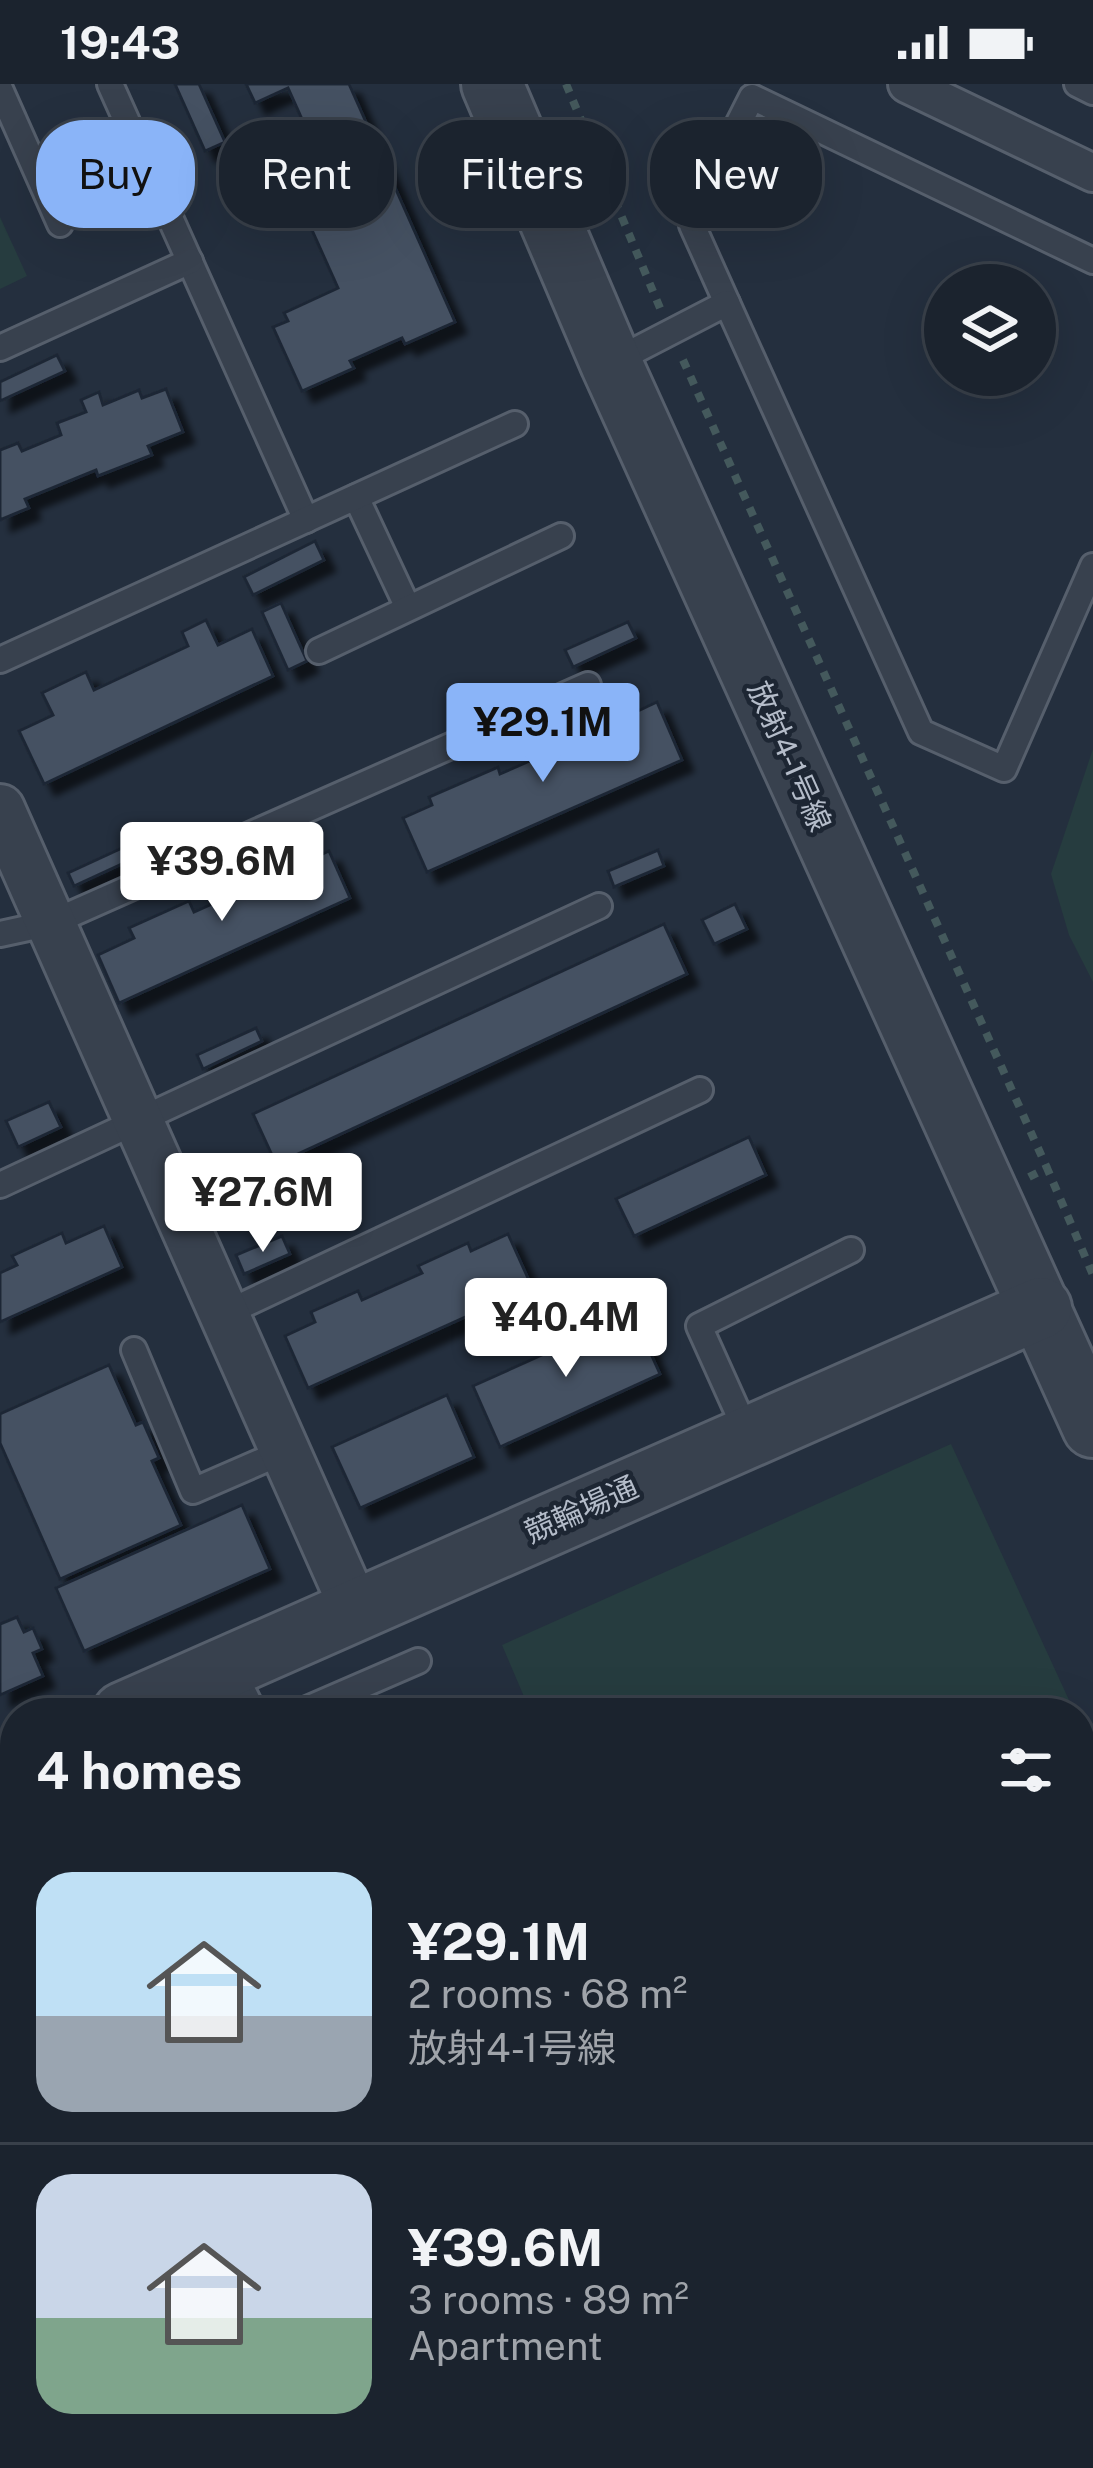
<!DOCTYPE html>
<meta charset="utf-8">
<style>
body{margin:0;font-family:"Public Sans","Noto Sans JP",sans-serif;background:#282f3a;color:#f1f3f6;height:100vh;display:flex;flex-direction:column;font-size:45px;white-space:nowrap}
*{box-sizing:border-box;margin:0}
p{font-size:39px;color:#a0a4aa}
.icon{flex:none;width:66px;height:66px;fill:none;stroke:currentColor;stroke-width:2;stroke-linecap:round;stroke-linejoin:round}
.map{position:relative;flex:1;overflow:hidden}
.drawer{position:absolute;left:0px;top:1614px;width:1095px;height:771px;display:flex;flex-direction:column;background:#1b232e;border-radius:48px 48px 0 0;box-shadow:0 12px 48px #0002,0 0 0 3px #39404a}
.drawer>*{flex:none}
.banner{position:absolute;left:36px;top:36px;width:1023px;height:108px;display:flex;gap:24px}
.fabs{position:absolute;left:924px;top:180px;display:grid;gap:24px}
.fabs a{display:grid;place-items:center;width:132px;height:132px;border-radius:50%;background:#1b232e;box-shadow:0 12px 48px #0002,0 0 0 3px #39404a;font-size:60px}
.price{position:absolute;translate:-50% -102px;padding:0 27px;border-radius:12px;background:#fff;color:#222;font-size:39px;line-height:78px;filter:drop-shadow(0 3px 6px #0008)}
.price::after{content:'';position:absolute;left:50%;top:72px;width:36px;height:27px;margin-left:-18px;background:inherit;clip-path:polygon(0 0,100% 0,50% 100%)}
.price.on{background:#8ab4f8;color:#111}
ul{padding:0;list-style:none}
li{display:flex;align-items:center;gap:36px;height:300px;padding:0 36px}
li+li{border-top:3px solid #39404a}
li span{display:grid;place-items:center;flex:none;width:336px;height:240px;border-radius:36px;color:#555}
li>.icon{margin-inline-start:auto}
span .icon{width:144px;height:144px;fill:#fffc;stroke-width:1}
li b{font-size:51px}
h2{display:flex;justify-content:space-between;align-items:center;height:144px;padding:0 36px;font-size:51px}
.chip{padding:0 42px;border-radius:48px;background:#1b232e;box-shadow:0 12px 48px #0002,0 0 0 3px #39404a;font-size:42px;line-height:108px}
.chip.on{background:#8ab4f8;color:#111}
.status{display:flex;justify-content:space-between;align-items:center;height:84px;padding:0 60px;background:#1b232e;direction:ltr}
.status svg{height:33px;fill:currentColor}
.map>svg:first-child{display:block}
.green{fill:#263c3f}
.building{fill:#455162;stroke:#1f2835;stroke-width:3;filter:url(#shadow)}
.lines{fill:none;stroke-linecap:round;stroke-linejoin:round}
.service-casing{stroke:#565f6c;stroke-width:30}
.pedestrian-casing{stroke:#565f6c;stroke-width:42}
.minor-casing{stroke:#565f6c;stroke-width:54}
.tertiary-casing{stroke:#565f6c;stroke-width:66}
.path{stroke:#44595c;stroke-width:8;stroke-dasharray:9 9;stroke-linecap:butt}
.service{stroke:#38414e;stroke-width:24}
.pedestrian{stroke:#38414e;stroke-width:36}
.minor{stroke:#38414e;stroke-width:48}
.tertiary{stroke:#38414e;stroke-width:60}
.labels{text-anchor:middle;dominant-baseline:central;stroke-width:9;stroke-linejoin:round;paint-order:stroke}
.street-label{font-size:30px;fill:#b4bcc9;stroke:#1d2633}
</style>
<div class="status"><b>19:43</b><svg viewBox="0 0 49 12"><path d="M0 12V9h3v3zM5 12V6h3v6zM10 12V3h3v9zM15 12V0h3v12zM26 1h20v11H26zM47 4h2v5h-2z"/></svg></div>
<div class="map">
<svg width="1093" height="2384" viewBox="0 0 1093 2384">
<defs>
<filter id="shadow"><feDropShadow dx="11" dy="11" stdDeviation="3" flood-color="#0009"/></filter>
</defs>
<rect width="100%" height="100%" fill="#242f3e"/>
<g class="green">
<path d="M0,133l27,59 -27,13z"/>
<path d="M1093,665v233l-24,-47 -18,-61z"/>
<path d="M951,1360l124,269h-544l-29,-68z"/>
<path d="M1080,1640l13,28v143l-13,5z"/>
</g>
<g class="building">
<path d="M175,0h24l26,58 -20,9z"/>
<path d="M246,0h103l106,238 -50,22 -3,-6 -52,23 4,7 -52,23 -29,-64 15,-6 -4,-8 54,-25 -35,-78 33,-15 -48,-107 -33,15z"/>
<path d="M57,271l8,16 -65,30v-19z"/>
<path d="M166,305l17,43 -35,14 4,9 -54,21 -2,-6 -71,29 4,9 -29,12v-70l18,-7 4,8 39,-16 -4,-12 29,-11 -5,-12 18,-8 4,13 36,-15 3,8z"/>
<path d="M315,457l9,19 -71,35 -9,-18z"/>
<path d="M281,519l26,58 -19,9 -26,-58z"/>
<path d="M206,536l12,25 34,-16 21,47 -229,108 -25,-53 34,-16 -11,-22 44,-21 8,18 94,-44 -6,-14z"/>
<path d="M628,538l8,16 -63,29 -8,-17z"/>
<path d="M657,618l25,58 -255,112 -24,-54 29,-13 -3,-8 69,-30 2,7 59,-26 -5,-10 68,-29 3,8z"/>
<path d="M133,759l6,13 -65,30 -6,-13z"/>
<path d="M658,766l6,16 -50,21 -6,-16z"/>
<path d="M329,767l21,47 -231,105 -21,-48 36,-17 -5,-10 60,-27 5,11 47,-21 -4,-10 56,-25 4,10z"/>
<path d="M735,820l12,25 -33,15 -12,-24z"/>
<path d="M664,840l23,50 -411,190 -23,-50z"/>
<path d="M256,944l6,13 -59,28 -6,-14z"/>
<path d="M49,1018l12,25 -43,20 -12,-26z"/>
<path d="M749,1053l17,38 -132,61 -18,-37z"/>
<path d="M104,1142l18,41 -122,55v-49l17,-8 -5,-9 50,-23 4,10z"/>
<path d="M508,1150l24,53 -224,101 -23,-52 30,-14 -4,-10 47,-21 4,9 60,-27 -4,-7 50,-23 3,8z"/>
<path d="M282,1152l8,18 -46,20 -8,-19z"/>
<path d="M633,1230l27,60 -160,73 -27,-61z"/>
<path d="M109,1281l27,60 7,-3 16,36 -7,3 29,64 -121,54 -60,-136v-29z"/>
<path d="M447,1311l27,62 -114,51 -28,-61z"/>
<path d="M242,1421l28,64 -186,82 -28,-63z"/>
<path d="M17,1533l7,15 9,-4 9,21 -9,4 10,23 -43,19v-71z"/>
<path d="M1093,1937v219l-13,6v-219z"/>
<path d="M1093,2180v23l-13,6v-23z"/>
<path d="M15,2191v34l-15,7v-35z"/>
<path d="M0,2316l2,4 13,7v23l-15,-9z"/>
<path d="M0,2359l15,8v3l28,14h-43z"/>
<path d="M50,2370h45l27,14h-48z"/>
<path d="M245,2370h23l6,14h-24z"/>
<path d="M478,2370h99l-31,14h-61z"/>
<path d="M640,2370h20l6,14h-20z"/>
<path d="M716,2370h32l-18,14h-34z"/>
<path d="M791,2370h193l6,14h-192z"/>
</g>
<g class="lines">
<defs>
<g id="service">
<path d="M110,0l196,436"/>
<path d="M1077,0l16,8"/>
<path d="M0,5l60,135"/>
<path d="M727,219l-35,-78 15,-39 45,-89 341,164"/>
<path d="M0,264l190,-87"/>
<path d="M611,279l116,-60 194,429 83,37 89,-203"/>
<path d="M356,413l52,111"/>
<path d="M319,567l242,-115"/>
<path d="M0,576l515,-236"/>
<path d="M0,850l51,-11 537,-238"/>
<path d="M0,1101l599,-279"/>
<path d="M224,1230l476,-224"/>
<path d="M134,1266l59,141 92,-40"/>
<path d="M748,1351l-49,-109 152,-76"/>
<path d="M231,1583l23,46"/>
<path d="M298,1629l120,-52"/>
<path d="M0,1771l15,-7"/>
<path d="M1080,1916l13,-6"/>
</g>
<path id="pedestrian" d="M907,0l186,89"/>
<path id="minor" d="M0,725l355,800"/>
<g id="tertiary">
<path d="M492,0l119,279 482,1064"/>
<path d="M123,1629l918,-405"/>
<path d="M0,1684l15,-7"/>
</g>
</defs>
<use href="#service" class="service-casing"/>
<use href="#pedestrian" class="pedestrian-casing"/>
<use href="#minor" class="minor-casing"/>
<use href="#tertiary" class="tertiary-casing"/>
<g class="path">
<path d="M566,0l94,224"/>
<path d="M683,276l364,808"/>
<path d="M1029,1093l18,-9 46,107"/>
</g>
<use href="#service" class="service"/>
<use href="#pedestrian" class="pedestrian"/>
<use href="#minor" class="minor"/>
<use href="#tertiary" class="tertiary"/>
</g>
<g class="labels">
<g class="street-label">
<text transform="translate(790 672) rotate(66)">放射4-1号線</text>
<text transform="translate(581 1425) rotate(-24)">競輪場通</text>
</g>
</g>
</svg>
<div class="fabs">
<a><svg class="icon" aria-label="layers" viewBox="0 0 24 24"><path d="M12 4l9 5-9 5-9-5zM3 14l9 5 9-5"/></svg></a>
</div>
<b class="price on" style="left:543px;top:701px">¥29.1M</b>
<b class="price" style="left:222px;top:840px">¥39.6M</b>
<b class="price" style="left:263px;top:1171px">¥27.6M</b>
<b class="price" style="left:566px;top:1296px">¥40.4M</b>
<div class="banner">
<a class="chip on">Buy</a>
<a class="chip">Rent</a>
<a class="chip">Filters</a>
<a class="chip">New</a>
</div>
<section class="drawer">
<h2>4 homes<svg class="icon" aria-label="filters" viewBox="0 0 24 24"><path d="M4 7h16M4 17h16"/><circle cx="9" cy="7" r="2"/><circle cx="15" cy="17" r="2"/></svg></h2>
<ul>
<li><span style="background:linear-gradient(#bfe0f5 60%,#9aa5b1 0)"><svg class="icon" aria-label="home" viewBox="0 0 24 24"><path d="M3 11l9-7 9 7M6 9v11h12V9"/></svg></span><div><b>¥29.1M</b><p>2 rooms · 68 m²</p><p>放射4-1号線</p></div></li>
<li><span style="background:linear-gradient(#c9d6e8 60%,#7fa58c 0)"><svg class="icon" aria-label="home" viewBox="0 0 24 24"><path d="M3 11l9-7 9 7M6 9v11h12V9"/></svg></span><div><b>¥39.6M</b><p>3 rooms · 89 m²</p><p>Apartment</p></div></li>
</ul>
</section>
</div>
